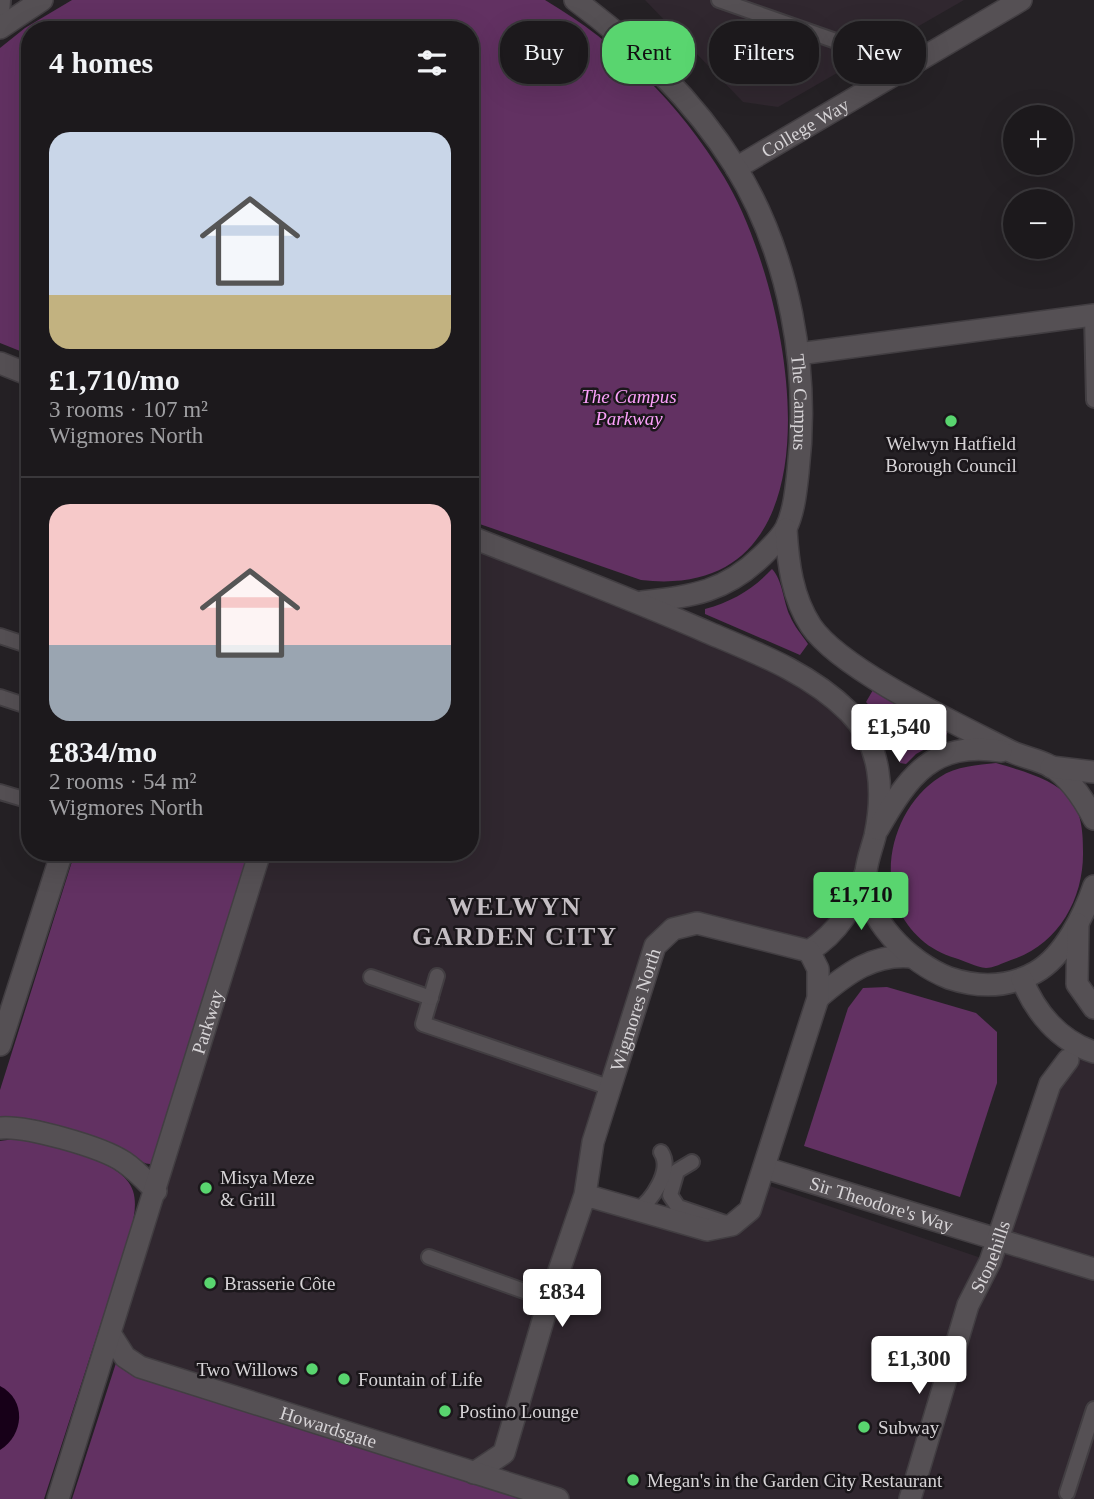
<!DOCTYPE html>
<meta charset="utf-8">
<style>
body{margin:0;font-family:Georgia,serif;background:#292629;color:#f1f3f6;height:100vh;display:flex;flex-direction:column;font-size:26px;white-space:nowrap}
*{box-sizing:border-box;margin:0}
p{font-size:23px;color:#a0a0a3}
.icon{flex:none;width:38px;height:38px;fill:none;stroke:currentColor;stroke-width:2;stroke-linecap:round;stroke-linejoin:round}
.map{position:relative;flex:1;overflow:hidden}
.details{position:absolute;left:21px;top:21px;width:458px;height:840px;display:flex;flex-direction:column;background:#1c191c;border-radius:28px;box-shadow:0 7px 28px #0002,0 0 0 2px #3a383b}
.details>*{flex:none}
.hud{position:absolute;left:500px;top:21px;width:488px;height:63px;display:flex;gap:14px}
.fabs{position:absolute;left:1003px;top:105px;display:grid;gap:14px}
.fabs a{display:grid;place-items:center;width:70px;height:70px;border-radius:50%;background:#1c191c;box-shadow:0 7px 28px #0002,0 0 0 2px #3a383b;font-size:35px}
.price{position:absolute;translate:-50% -60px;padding:0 16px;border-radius:7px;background:#fff;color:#222;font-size:23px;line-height:46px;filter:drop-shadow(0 2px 4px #0008)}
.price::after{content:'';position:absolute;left:50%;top:42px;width:21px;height:16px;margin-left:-10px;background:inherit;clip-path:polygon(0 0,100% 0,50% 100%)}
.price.current{background:#59d56f;color:#111}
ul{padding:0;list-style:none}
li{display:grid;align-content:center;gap:14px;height:371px;padding:0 28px}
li+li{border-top:2px solid #3a383b}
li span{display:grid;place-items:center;height:217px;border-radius:21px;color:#555}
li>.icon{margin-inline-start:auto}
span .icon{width:126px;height:126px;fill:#fffc;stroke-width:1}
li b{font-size:30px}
h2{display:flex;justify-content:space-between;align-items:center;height:84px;padding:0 28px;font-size:30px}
.tag{padding:0 24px;border-radius:28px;background:#1c191c;box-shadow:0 7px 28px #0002,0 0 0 2px #3a383b;font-size:24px;line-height:63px}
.tag.current{background:#59d56f;color:#111}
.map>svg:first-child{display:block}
.built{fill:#30272f}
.green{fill:#623162}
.water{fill:#170018}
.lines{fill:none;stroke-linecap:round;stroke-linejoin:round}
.lane-casing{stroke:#423e42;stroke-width:18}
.street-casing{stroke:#423e42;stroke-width:24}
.secondary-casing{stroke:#423e42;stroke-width:24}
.lane{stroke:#555054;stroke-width:14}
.street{stroke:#555054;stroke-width:21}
.secondary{stroke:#555054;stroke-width:21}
.poi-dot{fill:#59d56f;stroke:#1b171b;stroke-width:2.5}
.labels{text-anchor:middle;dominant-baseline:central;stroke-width:5;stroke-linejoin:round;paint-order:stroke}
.street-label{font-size:19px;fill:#d6d3d6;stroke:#1b171b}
.park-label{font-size:19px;font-style:italic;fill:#fba0fa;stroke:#1b171b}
.poi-label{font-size:19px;fill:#d6d3d6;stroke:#1b171b;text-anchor:start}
.district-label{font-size:26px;font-weight:bold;letter-spacing:2px;fill:#c4bec3;stroke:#1b171b}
</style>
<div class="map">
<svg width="1094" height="1499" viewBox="0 0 1094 1499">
<rect width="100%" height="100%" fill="#252125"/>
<g class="built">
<path d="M645,0h319l-186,107 -35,-5z"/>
<path d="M471,537l334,141 72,80 -12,116 -56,77 -112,-28 -42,23 -70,249 147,30 29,-42 229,78 77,-207 27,8v437h-536l-418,-132 -29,-32 149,-483h211z"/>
</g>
<g class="green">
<path d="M72,0h473c74,44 134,103 179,177 66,108 132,428 -83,403l-170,-59v-491h-441v325l-30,-12v-295l25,-20z"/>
<path d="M772,569c11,12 11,32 18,47 4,10 12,19 18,28l-8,11 -95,-41v-5c28,-8 47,-19 67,-40z"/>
<path d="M873,690l75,41 -3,7 -29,16 -10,10 -6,-1 -17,-42 -17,-19z"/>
<path d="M996,763c23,7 60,16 75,37 11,13 12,35 12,51 1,48 -25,94 -72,109 -8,3 -18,8 -25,8 -10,-1 -21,-7 -31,-10 -25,-7 -47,-26 -57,-51 -19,-45 1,-104 42,-130 16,-11 38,-12 56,-14z"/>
<path d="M75,852h175l-99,312c-10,1 -22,-13 -33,-17 -36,-14 -80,-32 -118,-30v-27z"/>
<path d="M887,987l89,26 21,19v51l-37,114 -156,-51 44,-138 15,-20z"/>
<path d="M22,1138c29,9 102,21 111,53 4,13 1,26 -2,39l-87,269h-44v-358z"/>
<path d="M116,1363l14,10 24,10 367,116h-449z"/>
</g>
<path class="water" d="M0,1386c27,14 24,49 0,64z"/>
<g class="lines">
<defs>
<g id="lane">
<path d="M719,0l134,47 18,40"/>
<path d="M1,27l2,-27"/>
<path d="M1092,316l2,84"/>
<path d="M0,636l30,10"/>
<path d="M0,697l30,10"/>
<path d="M0,792l30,9"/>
<path d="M437,976l-14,48 188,64"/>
<path d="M371,977l60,21"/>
<path d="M692,1162l-15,9 -7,24 8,12 50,17"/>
<path d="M636,1211c16,-10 37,-41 25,-59"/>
<path d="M429,1257l120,43"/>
<path d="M1067,1493l27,-84"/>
</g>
<g id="street">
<path id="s1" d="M736,168l285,-168"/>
<path d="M798,354l296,-39"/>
<path d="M809,951c30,-19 44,-44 56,-77"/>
<path d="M818,998c29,-25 56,-45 95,-41"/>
<path id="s2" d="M765,1168l329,101"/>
<path id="s3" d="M474,1473l30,-20 45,-153 36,-105 8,-53 62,-196 18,-17 24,-6 112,28 9,18v29l-68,212 -18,15 -25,5 -122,-35"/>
<path id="s4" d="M910,1499l58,-194 22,-43 60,-178 18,-24"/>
</g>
<g id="secondary">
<path id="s5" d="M575,0c63,47 118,99 160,166 55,89 75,204 63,306 -2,18 -4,40 -12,56 -5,10 -17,21 -24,28 -38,37 -71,40 -120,46"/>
<path d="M0,28l42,-28"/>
<path d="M0,363l30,12"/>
<path d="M786,529c2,34 6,68 25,97 30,44 148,99 199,125 12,6 27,8 40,15 20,11 34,34 44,53"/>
<path d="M471,537c79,31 158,61 236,95 50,21 103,41 142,80 33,33 35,81 26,124 -3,12 -8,24 -9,36 -4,46 44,91 83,106 30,10 59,10 87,-6 28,-16 48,-57 58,-86"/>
<path d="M1051,767l43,5"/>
<path d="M878,829c31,-54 55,-88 123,-78"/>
<path d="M1078,924l-1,60 17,24"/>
<path d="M1022,979c13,33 37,62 72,73"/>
<path d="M0,1045l62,-193"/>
<path d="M0,1128c25,-3 102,19 124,34 12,8 22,19 32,29"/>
<path id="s6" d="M111,1335l14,22 15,10 418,132"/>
<path id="s7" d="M58,1499l202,-647"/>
</g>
</defs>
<use href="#lane" class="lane-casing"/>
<use href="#street" class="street-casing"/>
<use href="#secondary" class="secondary-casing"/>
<use href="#lane" class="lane"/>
<use href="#street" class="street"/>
<use href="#secondary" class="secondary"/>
</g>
<g class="poi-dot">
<circle cx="951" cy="421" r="7"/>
<circle cx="206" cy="1188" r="7"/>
<circle cx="210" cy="1283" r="7"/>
<circle cx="312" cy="1369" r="7"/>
<circle cx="344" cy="1379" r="7"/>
<circle cx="445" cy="1411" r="7"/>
<circle cx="864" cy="1427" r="7"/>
<circle cx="633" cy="1480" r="7"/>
</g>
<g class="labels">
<g class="street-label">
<text stroke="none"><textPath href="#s1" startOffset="80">College Way</textPath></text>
<text stroke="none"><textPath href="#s5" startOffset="480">The Campus</textPath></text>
<text stroke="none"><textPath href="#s3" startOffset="499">Wigmores North</textPath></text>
<text stroke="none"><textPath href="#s7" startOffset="500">Parkway</textPath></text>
<text stroke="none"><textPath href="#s2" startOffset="122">Sir Theodore's Way</textPath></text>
<text stroke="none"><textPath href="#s4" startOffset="256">Stonehills</textPath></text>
<text stroke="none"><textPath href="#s6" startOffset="242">Howardsgate</textPath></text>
</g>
<g class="park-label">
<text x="629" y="396">The Campus<tspan x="629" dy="22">Parkway</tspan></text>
</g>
<g class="poi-label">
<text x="951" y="443" text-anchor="middle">Welwyn Hatfield<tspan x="951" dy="22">Borough Council</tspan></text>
<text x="220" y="1177">Misya Meze<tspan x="220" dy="22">&amp; Grill</tspan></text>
<text x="224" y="1283">Brasserie Côte</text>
<text x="298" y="1369" text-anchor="end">Two Willows</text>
<text x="358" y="1379">Fountain of Life</text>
<text x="459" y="1411">Postino Lounge</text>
<text x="878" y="1427">Subway</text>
<text x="647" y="1480">Megan's in the Garden City Restaurant</text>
</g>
<g class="district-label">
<text x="515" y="906">WELWYN<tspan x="515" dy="30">GARDEN CITY</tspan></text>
</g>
</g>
</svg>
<div class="fabs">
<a>+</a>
<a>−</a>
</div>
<b class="price" style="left:899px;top:764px">£1,540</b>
<b class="price current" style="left:861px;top:932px">£1,710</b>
<b class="price" style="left:562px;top:1329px">£834</b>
<b class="price" style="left:919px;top:1396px">£1,300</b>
<div class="hud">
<a class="tag">Buy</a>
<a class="tag current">Rent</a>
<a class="tag">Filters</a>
<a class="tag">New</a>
</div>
<section class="details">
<h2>4 homes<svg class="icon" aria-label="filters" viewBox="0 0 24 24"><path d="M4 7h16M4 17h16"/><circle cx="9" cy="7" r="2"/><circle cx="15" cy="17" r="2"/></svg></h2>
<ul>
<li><span style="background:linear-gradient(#c9d6e8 75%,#c2b280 0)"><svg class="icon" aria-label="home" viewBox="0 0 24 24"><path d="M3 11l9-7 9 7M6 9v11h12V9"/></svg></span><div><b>£1,710/mo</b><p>3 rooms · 107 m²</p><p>Wigmores North</p></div></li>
<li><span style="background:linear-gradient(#f6c9c9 65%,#9aa5b1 0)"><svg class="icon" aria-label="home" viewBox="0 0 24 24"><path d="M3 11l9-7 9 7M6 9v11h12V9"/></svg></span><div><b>£834/mo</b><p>2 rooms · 54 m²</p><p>Wigmores North</p></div></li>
</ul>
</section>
</div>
